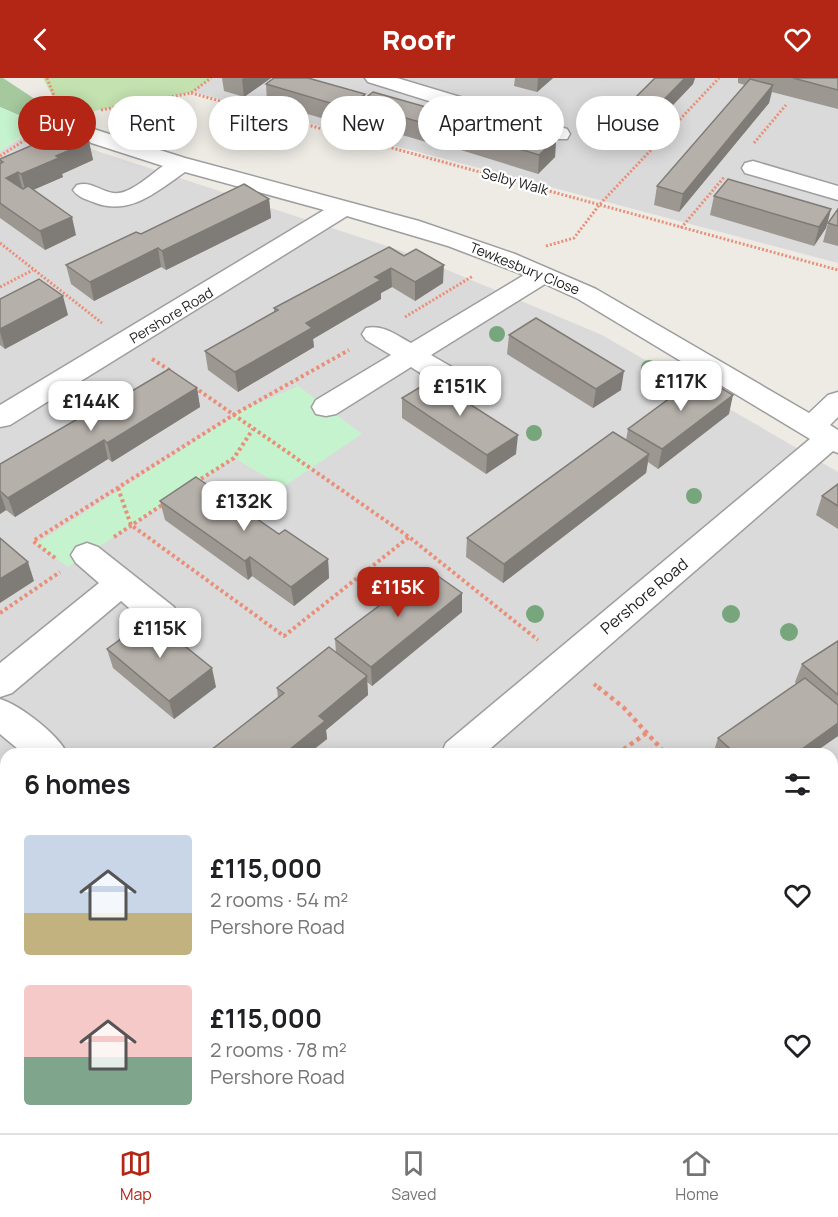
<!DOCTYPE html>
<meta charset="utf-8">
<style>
body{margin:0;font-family:Manrope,sans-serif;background:#f2f2f2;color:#202124;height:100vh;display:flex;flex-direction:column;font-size:22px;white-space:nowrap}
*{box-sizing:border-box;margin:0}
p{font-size:20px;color:#757577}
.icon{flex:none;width:33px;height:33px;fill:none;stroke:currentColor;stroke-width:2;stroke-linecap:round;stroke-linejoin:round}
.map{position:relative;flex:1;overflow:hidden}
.side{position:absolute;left:0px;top:670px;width:838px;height:386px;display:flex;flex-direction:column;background:#fff;border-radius:18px 18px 0 0;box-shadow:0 3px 15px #0003}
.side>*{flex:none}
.top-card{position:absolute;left:18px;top:18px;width:802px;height:54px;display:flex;gap:12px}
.price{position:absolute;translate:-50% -51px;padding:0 14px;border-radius:12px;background:#fff;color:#222;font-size:20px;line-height:39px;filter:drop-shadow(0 2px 3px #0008)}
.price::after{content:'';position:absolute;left:50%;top:36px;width:18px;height:14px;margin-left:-9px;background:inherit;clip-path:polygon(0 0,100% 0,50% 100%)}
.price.current{background:#b32616;color:#fff}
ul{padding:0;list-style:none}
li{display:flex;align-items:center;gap:18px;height:150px;padding:0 24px}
li span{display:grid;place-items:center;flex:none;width:168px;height:120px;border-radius:6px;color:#555}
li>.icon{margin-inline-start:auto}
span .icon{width:72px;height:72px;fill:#fffc;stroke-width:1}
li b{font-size:26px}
h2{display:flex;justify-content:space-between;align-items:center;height:72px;padding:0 24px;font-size:26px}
.pill{padding:0 21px;border-radius:27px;background:#fff;box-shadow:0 3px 15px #0003;font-size:21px;line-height:54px}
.pill.current{background:#b32616;color:#fff}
header{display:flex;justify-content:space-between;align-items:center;height:78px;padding:0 24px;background:#b32616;color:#fff;font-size:27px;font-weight:800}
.menu{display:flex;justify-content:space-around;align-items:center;height:84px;border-top:2px solid #e0e0e0;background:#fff;font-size:16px;color:#757577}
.menu a{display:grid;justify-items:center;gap:3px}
.menu .current{color:#b32616}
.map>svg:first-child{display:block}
.residential{fill:#dbdada;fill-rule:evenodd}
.grass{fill:#c3e2af}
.forest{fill:#a5c89d}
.park{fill:#c5f3cd}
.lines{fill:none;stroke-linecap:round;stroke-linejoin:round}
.minor-casing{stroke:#9e9e9e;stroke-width:3}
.path-far2{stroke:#e98f78;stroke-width:3;stroke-dasharray:2 2;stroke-linecap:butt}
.path-far1{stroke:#e98f78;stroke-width:4;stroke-dasharray:3 3;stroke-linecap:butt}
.path{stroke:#e98f78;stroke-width:4.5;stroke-dasharray:4 4;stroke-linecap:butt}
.minor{fill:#fff;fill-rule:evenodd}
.tree{fill:#78a67c}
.wall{fill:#9d9792}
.shaded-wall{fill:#7f7b77}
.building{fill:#b6b0aa;stroke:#7f7b77;stroke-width:1.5}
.labels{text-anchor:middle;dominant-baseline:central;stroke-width:4.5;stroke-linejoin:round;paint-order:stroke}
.far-street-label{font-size:14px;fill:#1d1d1d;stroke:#fff}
.street-label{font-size:16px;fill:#1d1d1d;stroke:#fff}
</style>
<header><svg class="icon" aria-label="back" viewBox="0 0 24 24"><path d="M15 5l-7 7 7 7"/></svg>Roofr<svg class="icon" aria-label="heart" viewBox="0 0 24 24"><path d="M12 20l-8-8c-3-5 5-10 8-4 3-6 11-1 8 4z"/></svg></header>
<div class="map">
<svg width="838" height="1055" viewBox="0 0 838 1055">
<rect width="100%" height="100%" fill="#edebe4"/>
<g class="residential">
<path d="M212,0h626v185l-646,-171z"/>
<path d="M33,52l369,121 200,84 236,137v661h-838v-982zM6,676h826v374h-826z"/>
</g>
<path class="grass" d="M43,0h169l-20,14 -129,25z"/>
<path class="forest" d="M0,0h3l59,39 -23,7 -39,-17z"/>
<g class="park">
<path d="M0,29l39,17 -39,27z"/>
<path d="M293,304l69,52 -79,53 -49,-29 -166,109 -32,-23 207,-134 53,-23z"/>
</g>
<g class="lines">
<defs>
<g id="minor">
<path d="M365,0h32l170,51 3,5 -3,5h-16l-183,-57z"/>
<path d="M84,48l101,32 234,63 96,33 81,35 213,124 19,-18 10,-3v25l-8,8 8,5v23l-5,-2 -349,303h-43l5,-11 364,-304 -232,-140 -33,-15 -114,71 31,18 4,6 -4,6c-19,5 -35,-8 -51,-18l-75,47 -10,2 -10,-2 -4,-7 4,-7 75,-45 -25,-15 -4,-6 4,-6c17,-4 30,7 45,15l113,-68 -76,-29 -101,-30 -337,209 -10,2v-22l324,-195 -139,-38c-29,20 -56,45 -92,30 -8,-3 -15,-5 -20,-12l4,-5c15,-4 22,6 36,8 16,3 38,-19 50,-27l-87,-28 -3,-5 3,-5z"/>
<path d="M753,83l85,25v14l-93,-27 -3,-5 3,-5z"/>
<path d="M87,465l11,4 76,60 5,9 -5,9c-23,7 -36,-10 -53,-24l-109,92 -12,4v-34l99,-80 -23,-20 -5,-8 5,-8z"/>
<path d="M0,621c20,6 60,37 67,55h-43l-24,-20z"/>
<path d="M66,1050h48l2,5h-47z"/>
<path d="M624,1050h50l-3,5h-49z"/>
</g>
</defs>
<use href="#minor" class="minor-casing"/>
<g class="path-far2">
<path d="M47,0l15,38"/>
<path d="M191,15l647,177"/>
<path d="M253,31l18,-13"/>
<path d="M101,32l90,-17 20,-15"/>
<path d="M42,51l14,-8"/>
<path d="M754,65l32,-38"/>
<path d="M0,78l36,-23"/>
<path d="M681,150l44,-52"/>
<path d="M0,165l102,80"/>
<path d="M546,168l28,-8 26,-34 119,-126"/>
<path d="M0,209l33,-17"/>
<path d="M405,239l68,-41"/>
</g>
<g class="path-far1">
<path d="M152,281l19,12"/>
<path d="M194,309l215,150 129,103"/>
<path d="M196,404l38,-24 19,-29"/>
<path d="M118,410l13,37 153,111 125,-99"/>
<path d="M114,459l51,-34"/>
<path d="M55,480l-22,-17 202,-127 114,-64"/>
<path d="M0,535l60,-41"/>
<path d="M594,606l6,5"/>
</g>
<g class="path">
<path d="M598,609l26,21 42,46"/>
<path d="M617,676l31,-22"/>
<path d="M832,822l6,-4"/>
<path d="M832,853l6,2"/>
<path d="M0,1050l7,5"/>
<path d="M143,1055l5,-5"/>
<path d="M571,1055l6,-5"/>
</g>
<use href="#minor" class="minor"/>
</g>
<g class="tree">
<circle cx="497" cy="256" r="8"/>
<circle cx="649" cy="290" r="8"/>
<circle cx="488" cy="304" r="8"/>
<circle cx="534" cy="355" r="8"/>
<circle cx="694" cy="418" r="8"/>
<circle cx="535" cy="536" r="9"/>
<circle cx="731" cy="536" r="9"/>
<circle cx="789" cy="554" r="9"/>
</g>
<g class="wall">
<path d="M222,0h49l-27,19 -20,-6z"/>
<path d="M515,0h38l-16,14 -23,-6z"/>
<path d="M655,0h40l-2,6 -59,62 -24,-7 2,-18z"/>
<path d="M738,0h100v31l-66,-17 -3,11 -90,109 -25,-7 3,-19 88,-101 -7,-2z"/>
<path d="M266,6l99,15 93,24 98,16 -1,18 -17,17 -87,-27v-7l-8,7 -85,-25v-4l-10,8 -81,-24z"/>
<path d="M33,55l56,9 4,18 -31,14 1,3 -30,13 43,45 -31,15 -45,-32v-59l36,-15z"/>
<path d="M714,118l117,13 -5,19 -12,18 -104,-31z"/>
<path d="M269,121l2,19 -105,52 -5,-3 -67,34 -23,-17 -5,-19z"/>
<path d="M838,131v37l-15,-4 5,-19z"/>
<path d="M389,169l54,36 -28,18 -23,-14 -11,6v6l-68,40 1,8 -76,45 -30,-22 -3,-19 69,-39v-4z"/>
<path d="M0,221l68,16 -63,34 -5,-4z"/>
<path d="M509,257l112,55 -28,18 -86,-54z"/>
<path d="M197,310l3,19 -88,55 -4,-3 -93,58 -9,-7 -6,4v-50l85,-45z"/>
<path d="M402,320l114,56 -30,20 -84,-56z"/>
<path d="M729,336l-71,55 -10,-7 -2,11 -143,110 -37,-26 1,-19 159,-98 2,-11z"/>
<path d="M838,406v45l-22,-14 6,-19z"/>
<path d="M160,423l119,33 49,25 1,19 -35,28 -42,-30 -4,4 -83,-60z"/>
<path d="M462,515v19l-90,74 -5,-4 1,13 -42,35 1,9 -19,15h-102l72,-56 -1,-10 59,-35 -1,-14z"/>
<path d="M838,563v95l-26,18h-99l5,-16 78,-54 -1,-2 7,-18z"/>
<path d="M107,571l109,38 -42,32 -61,-51z"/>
<path d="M0,802l6,5v102l-6,-5z"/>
<path d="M226,1050h78l-7,5h-67z"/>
<path d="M797,1050h35l6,5h-39l1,-3z"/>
</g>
<g class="shaded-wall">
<path d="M244,0h27l-27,19 -2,-18z"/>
<path d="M538,0h15l-16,14z"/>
<path d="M685,0h10l-2,6 -59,62 2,-18z"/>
<path d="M773,7l-4,18 -90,109 4,-18z"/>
<path d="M365,16v12l-7,-2v14l-10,8 -1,-18z"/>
<path d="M458,38l-1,14 -5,-2 -1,12 -8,7v-18z"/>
<path d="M556,61l-1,18 -17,17 1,-19z"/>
<path d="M89,64l4,18 -31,14 1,3 -37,16 -5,-19 35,-18z"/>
<path d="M18,94l5,19 -17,-13z"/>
<path d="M269,121l2,19 -105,52 -4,-19z"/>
<path d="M831,131l-5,19 -12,18 5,-19z"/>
<path d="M72,139l4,18 -31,15 -5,-19z"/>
<path d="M158,170l3,19 -67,34 -4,-19z"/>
<path d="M444,187l-1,18 -28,18v-19z"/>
<path d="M391,190l1,19 -11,6v6l-68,40 1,8 -76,45 -3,-20 71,-49 69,-46z"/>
<path d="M63,218l5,19 -63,34 -5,-17v-3z"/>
<path d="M624,293l-3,19 -28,18 3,-19z"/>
<path d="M197,310l3,19 -88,55 -5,-19z"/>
<path d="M733,317l-4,19 -71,55 4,-20z"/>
<path d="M518,357l-2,19 -30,20 1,-19z"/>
<path d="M104,362l4,19 -93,58 -7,-19z"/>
<path d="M649,376l-3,19 -143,110 1,-19z"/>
<path d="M0,414l6,18 -6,4z"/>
<path d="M250,479l2,19 -4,4 -3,-19z"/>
<path d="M328,481l1,19 -35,28 -3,-19z"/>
<path d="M28,484l6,19 -34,22v-24z"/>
<path d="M462,515v19l-90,74 -1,-19z"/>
<path d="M212,590l4,19 -42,32 -5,-18z"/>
<path d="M367,598l1,19 -42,35 1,9 -19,15h-24l35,-38z"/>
<path d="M838,645v13l-26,18h-17z"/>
<path d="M284,1050h20l-7,5h-19z"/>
</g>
<g class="building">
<path d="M274,0h34l57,16 -18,14 -81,-24z"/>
<path d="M655,0h30l-49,50 -24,-7z"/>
<path d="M793,0h45v12z"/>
<path d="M750,1l23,6 -90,109 -26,-8z"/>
<path d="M373,14l85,24 -15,13 -85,-25z"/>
<path d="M470,35l86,26 -17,16 -87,-27z"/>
<path d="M54,46l35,18 -33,14 3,2 -38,16 -3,-2 -12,6 17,11 5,-3 44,31 -32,14 -40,-28v-39l3,-2 -3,-2v-1l37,-16 4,2 7,-3 -15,-9z"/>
<path d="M728,101l103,30 -12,18 -105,-31z"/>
<path d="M244,106l25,15 -107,52 -4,-3 -68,34 -24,-17 70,-33 5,2z"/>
<path d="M838,131v17l-10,-3z"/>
<path d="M389,169l15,9 12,-7 28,16 -29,17 -24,-14 -16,9 6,3 -75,43 6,5 -77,44 -30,-21 73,-41 -4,-2z"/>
<path d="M39,201l24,17 -63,33v-30z"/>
<path d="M536,240l88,53 -28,18 -87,-54z"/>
<path d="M169,291l28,19 -90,55 -3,-3 -96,58 -8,-7v-27l79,-46 6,1z"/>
<path d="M700,298l33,19 -71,54 -34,-20z"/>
<path d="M432,302l86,55 -31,20 -85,-57z"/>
<path d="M613,354l36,22 -145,110 -37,-26z"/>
<path d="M196,399l83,57 6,-4 43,29 -37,28 -41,-30 -5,4 -85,-60z"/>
<path d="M838,406v22l-16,-10z"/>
<path d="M0,460l28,24 -28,17z"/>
<path d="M428,491l34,24 -91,74 -36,-28z"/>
<path d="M150,540l62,50 -43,33 -62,-52z"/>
<path d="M838,563v54l-36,-31z"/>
<path d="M329,569l38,29 -48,40 6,5 -41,33h-78l78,-61 -7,-5z"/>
<path d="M805,600l33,27v18l-43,31h-59l-18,-16z"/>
<path d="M0,802l6,5v96l-6,-6z"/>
<path d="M832,965l6,4v86h-37l3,-5h28z"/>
<path d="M231,1050h53l-6,5h-43z"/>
</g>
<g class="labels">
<g class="far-street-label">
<text transform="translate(515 103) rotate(15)">Selby Walk</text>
<text transform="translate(525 190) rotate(22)">Tewkesbury Close</text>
<text transform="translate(171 237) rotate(-31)">Pershore Road</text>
</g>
<g class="street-label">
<text transform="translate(644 518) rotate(-40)">Pershore Road</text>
</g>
</g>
</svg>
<b class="price" style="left:681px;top:334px">£117K</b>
<b class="price" style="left:460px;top:339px">£151K</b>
<b class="price" style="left:91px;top:354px">£144K</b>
<b class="price" style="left:244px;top:454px">£132K</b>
<b class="price current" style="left:398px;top:540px">£115K</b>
<b class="price" style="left:160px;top:581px">£115K</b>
<div class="top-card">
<a class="pill current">Buy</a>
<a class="pill">Rent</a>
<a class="pill">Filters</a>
<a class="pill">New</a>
<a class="pill">Apartment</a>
<a class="pill">House</a>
</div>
<section class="side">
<h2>6 homes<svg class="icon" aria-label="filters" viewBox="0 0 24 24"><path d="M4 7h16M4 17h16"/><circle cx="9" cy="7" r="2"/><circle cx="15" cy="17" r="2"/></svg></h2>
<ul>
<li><span style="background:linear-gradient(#c9d6e8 65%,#c2b280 0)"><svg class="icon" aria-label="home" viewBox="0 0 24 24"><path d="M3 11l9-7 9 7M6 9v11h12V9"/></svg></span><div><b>£115,000</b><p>2 rooms · 54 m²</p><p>Pershore Road</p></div><svg class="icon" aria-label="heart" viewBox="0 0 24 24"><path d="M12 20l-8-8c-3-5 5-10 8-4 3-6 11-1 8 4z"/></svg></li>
<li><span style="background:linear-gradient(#f6c9c9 60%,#7fa58c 0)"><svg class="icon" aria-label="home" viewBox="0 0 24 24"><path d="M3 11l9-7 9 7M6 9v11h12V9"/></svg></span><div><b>£115,000</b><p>2 rooms · 78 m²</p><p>Pershore Road</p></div><svg class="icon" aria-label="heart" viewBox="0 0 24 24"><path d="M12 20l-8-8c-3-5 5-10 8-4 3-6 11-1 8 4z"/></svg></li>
</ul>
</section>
</div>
<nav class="menu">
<a class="current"><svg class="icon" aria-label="map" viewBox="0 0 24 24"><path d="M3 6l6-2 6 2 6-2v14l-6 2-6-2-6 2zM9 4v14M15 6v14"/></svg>Map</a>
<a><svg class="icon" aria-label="saved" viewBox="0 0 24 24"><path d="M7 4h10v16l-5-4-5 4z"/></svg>Saved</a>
<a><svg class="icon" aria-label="home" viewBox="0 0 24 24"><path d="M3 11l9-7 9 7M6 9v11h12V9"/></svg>Home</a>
</nav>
